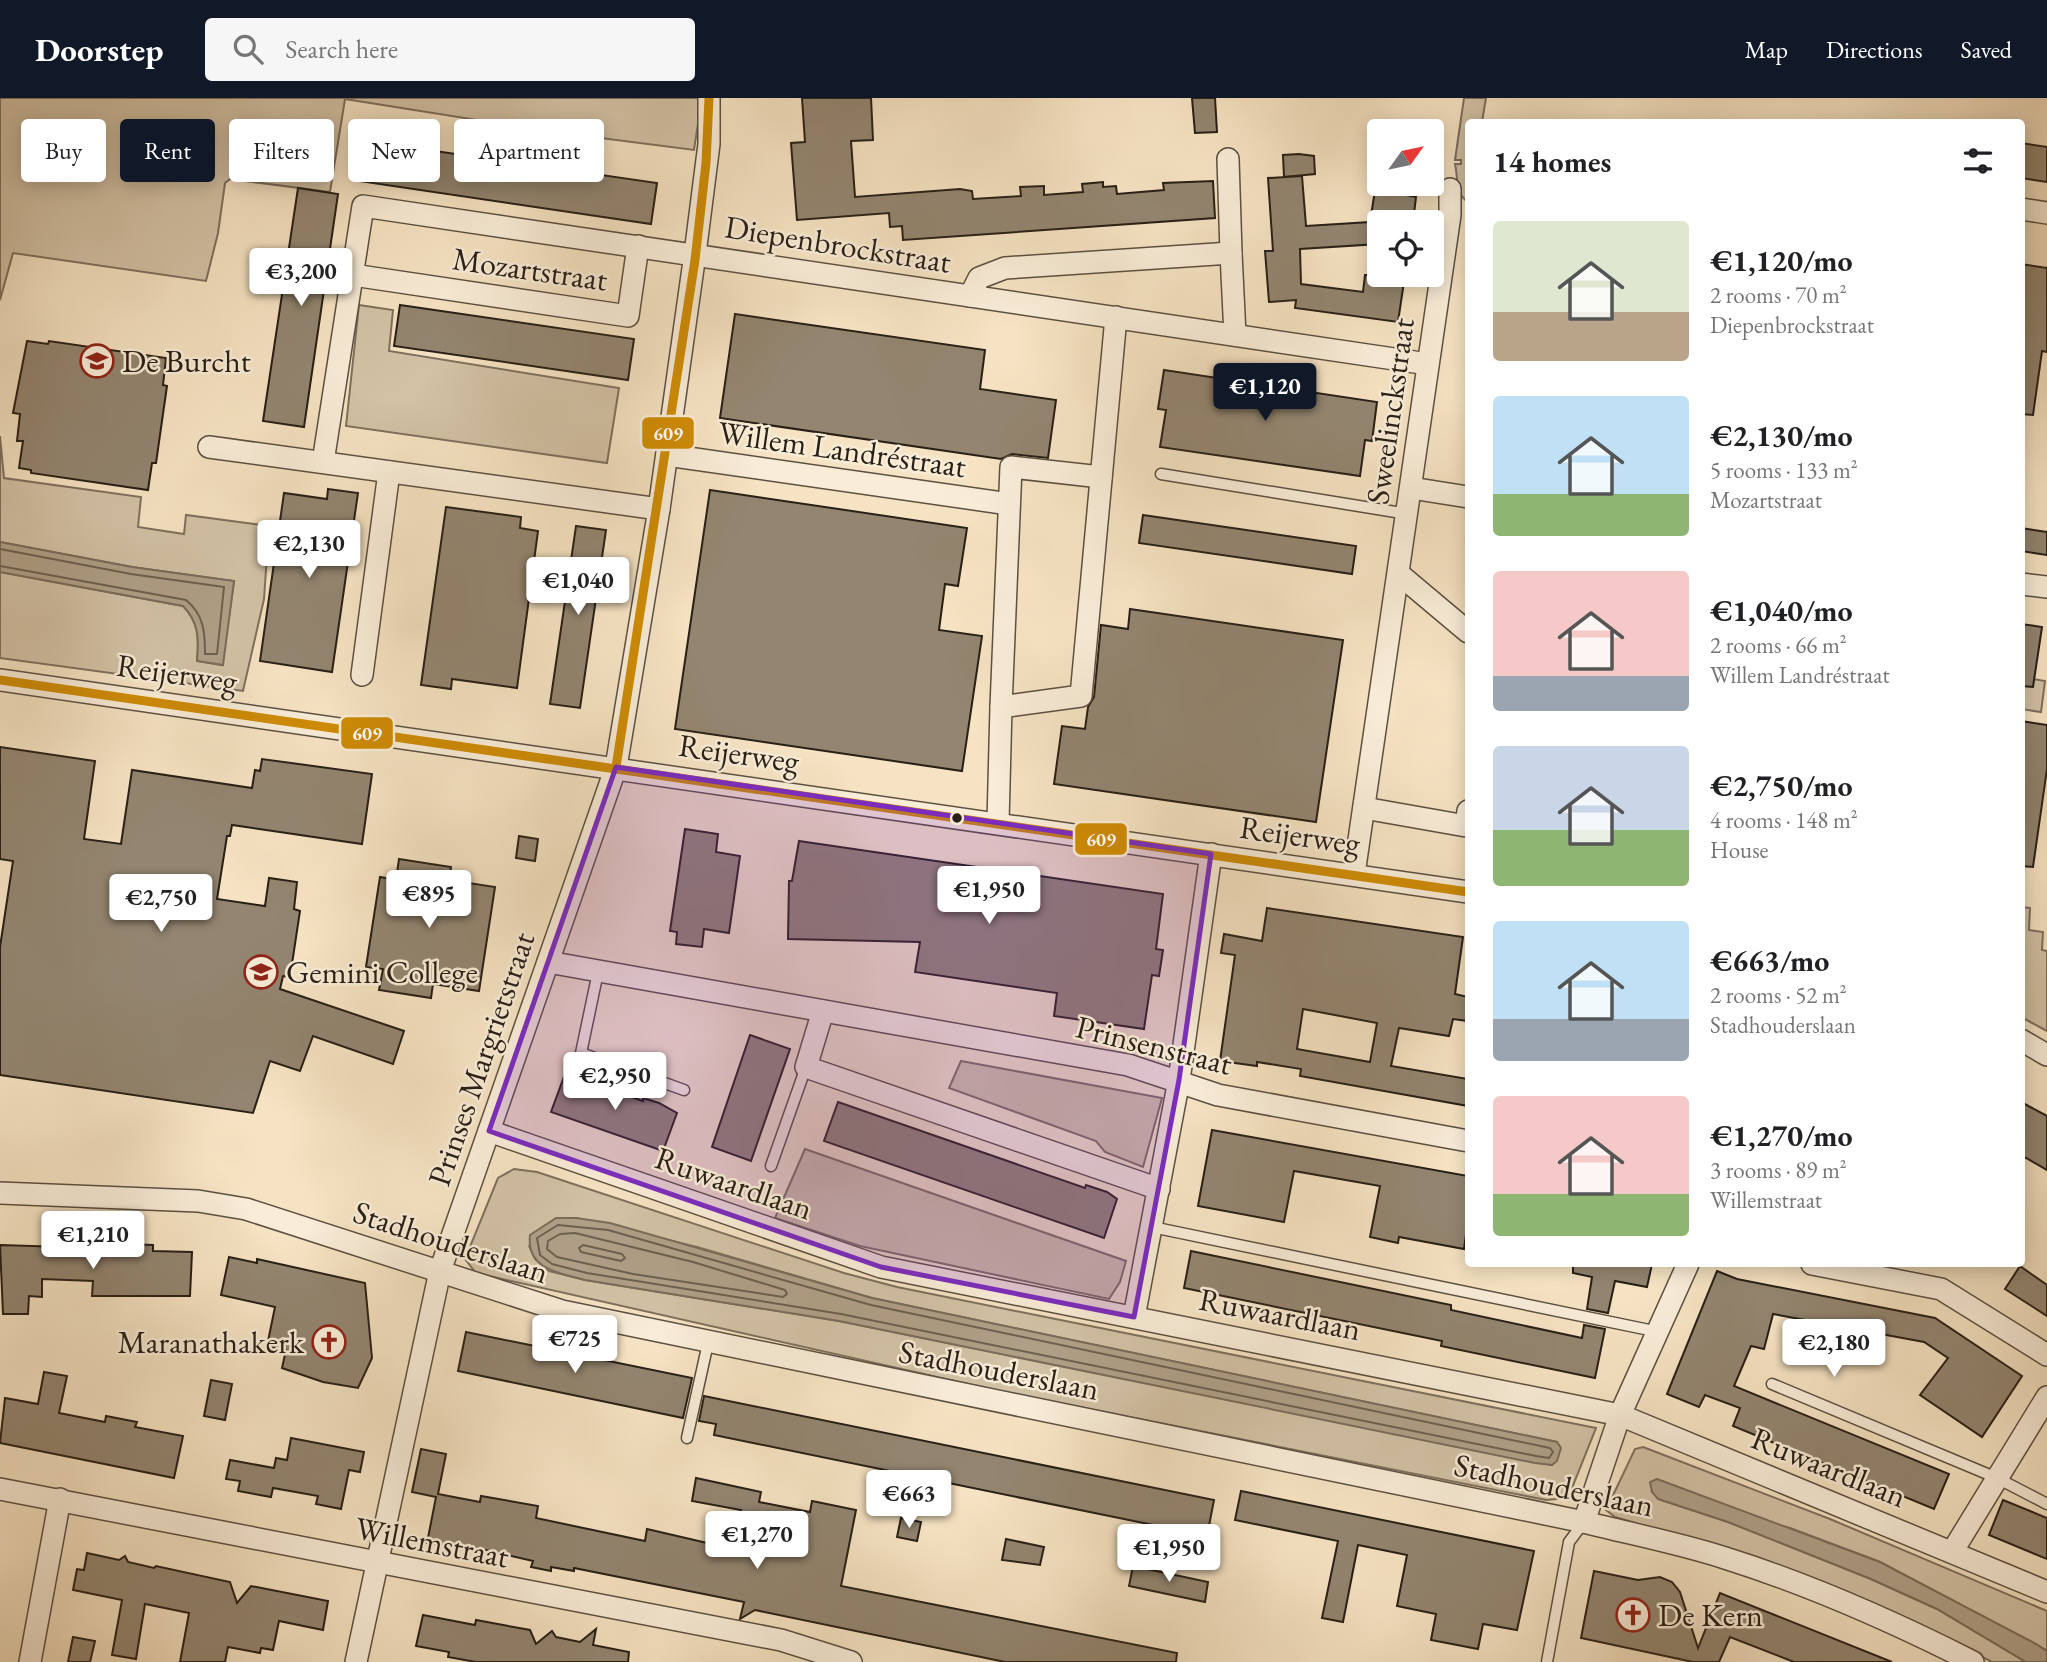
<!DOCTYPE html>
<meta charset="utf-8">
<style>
body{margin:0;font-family:"EB Garamond",serif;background:#f6f6f6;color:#202124;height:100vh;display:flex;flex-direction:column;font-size:26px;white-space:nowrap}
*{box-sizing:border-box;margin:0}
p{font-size:23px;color:#757577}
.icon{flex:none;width:38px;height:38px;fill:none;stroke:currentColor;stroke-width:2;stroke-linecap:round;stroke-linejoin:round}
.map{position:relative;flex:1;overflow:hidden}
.details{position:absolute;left:1465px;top:21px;width:560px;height:1148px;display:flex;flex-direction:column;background:#fff;border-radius:7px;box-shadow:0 4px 18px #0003}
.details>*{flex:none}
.banner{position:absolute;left:21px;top:21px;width:665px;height:63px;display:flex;gap:14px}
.needle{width:46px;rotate:57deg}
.tools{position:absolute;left:1367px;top:21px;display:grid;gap:14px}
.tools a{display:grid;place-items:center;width:77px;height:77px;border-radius:7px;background:#fff;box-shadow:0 4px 18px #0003;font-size:35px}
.price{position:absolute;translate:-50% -60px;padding:0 16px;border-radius:7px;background:#fff;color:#222;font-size:23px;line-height:46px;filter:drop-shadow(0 2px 4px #0008)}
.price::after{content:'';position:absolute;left:50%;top:42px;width:21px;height:16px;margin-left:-10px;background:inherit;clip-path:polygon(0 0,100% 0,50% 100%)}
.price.selected{background:#111827;color:#fff}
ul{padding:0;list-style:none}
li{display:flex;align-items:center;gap:21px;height:175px;padding:0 28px}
li span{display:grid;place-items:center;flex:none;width:196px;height:140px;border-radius:7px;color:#555}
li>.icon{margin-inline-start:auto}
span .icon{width:84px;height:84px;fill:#fffc;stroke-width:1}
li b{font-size:30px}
h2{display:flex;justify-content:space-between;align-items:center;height:84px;padding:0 28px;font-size:30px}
.pill{padding:0 24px;border-radius:7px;background:#fff;box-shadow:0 4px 18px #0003;font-size:24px;line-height:63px}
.pill.selected{background:#111827;color:#fff}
header{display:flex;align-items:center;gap:42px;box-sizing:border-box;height:98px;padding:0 35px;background:#111827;color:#fff}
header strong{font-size:33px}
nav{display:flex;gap:38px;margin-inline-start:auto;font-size:24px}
.search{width:490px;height:63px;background:#f6f6f6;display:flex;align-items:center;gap:18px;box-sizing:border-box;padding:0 24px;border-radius:7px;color:#757577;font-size:26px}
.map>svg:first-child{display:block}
.green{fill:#d3c2a6;stroke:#7e705e;stroke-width:2;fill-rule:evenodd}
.water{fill:#b0a088;stroke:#7a6c5a;stroke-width:2}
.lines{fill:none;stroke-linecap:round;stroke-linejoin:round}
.shore{stroke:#6c604f;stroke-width:2}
.building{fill:#938570;stroke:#281f16;stroke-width:2;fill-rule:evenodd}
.lane-casing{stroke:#5c5041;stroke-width:13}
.street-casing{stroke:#5c5041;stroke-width:24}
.lane{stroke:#f9edd8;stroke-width:10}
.street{stroke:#f9edd8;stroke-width:21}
.bus-1-casing{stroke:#f9edd8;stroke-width:14}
.bus-1{stroke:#ce8b04;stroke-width:9}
.marked{fill:#7b2cbf;fill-opacity:0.2;stroke:#7b2cbf;stroke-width:5;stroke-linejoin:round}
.bus-dot{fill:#281f16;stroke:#f9edd8;stroke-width:2.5}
.labels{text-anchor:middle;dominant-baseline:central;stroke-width:5;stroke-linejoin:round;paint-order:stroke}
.street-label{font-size:32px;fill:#281f16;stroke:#f9edd8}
.poi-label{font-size:32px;fill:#281f16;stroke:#f9edd8;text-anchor:start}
.line-badge{stroke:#f9edd8;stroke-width:2.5}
.badge-label{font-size:19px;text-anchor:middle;font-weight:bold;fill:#fff}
</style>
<header>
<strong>Doorstep</strong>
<div class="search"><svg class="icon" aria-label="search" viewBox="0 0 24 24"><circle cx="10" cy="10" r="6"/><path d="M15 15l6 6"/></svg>Search here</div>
<nav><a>Map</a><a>Directions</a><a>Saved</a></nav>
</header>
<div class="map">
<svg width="2047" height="1564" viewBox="0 0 2047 1564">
<rect width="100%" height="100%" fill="#f6e3c3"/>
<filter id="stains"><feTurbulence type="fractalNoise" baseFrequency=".00286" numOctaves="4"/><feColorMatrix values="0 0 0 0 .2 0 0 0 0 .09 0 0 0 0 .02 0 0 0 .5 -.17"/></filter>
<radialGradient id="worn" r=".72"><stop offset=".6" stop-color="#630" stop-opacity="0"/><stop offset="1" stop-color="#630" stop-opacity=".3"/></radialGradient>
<g class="green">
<path d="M0,0h702l-8,52 -148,-19 -201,-32 -15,93 -100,-13 -5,4 -7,50 -12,48 -193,-28 -13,47z"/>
<path d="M1464,0h22l-4,24h-14v80c-13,-8 -10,-26 -13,-38h6v-4h-6z"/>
<path d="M359,207l34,5 -4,41 230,37 -12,75 -261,-37z"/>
<path d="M0,338l4,42 137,19 -3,30 46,7 2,-19 83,11 -5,73 -21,92 -243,-33v-86l183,34c16,16 16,33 14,55l25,4 12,-84 -102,-14 -132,-25z"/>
<path d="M2021,579l24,4 -4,31 -20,-3z"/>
<path d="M2021,809l9,1 -1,22 14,2 -1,18 5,1v80l-26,-14z"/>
<path d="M961,963l201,37 -19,69 -38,-15 -9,-11 -147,-53z"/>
<path d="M805,1051l321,112 -6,21 -11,17 -249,-53 -85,-28z"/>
<path d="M514,1071l23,3 307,101 53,14 699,141 -28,70 -22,2 -551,-110 -519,-117 -11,-14 33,-81zM576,1120l121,29 175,51 685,144 -5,23 -713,-144 -254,-41 -36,-9 -14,-12 -6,-13z"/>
<path d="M1643,1349l187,72 217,92v40l-167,-89 -90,-34 -132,-29 70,23 143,57 66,30 89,53h-34l-77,-40 -145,-60 -155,-45 -9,-7 29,-61z"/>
</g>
<g class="water">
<path d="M0,444l132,25 102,14 -11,84 -26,-4c2,-22 2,-39 -14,-55l-183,-34z"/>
<path d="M556,1120h20l34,5 262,75 685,144 4,6 -4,13 -5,4 -17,-2 -696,-142 -254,-41c-26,-7 -59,-11 -55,-45z"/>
<path d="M1657,1381l223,83 156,82 11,7v11h-21l-89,-53 -66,-30 -143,-57 -70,-23 -6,-7 -2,-10z"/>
</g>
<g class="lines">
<g class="shore">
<path d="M0,451l131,25 93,13 -7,67h-12c0,-22 -1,-39 -19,-54l-186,-34"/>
<path d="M558,1127l50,5 263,75 679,143 3,4 -4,6 -13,-2 -695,-142 -254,-41 -35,-9 -12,-9 -3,-17z"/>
<path d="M575,1135l118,29 92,28 2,4 -4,3 -150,-23 -76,-17 -10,-8 1,-8 12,-7z"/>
<path d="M583,1147l39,9 3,4 -4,3 -40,-9 -2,-4z"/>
</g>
</g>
<g class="building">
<path d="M802,0h69l2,42 -22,1 4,56 105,-8 12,2 1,8 48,-3 -1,-9 24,-1v9l39,-3 -1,-8 21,-2v5l13,-1 1,8 47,-4 -1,-7 50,-2 2,37 -312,22 -1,-14 -12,1 -1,-14 -92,7 -6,-77 14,-1z"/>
<path d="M1192,0h23l2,34 -22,1z"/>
<path d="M365,43l292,42 -6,41 -292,-43z"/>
<path d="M2021,45l26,4v35l-26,-4z"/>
<path d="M1299,56l15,2 1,18 -31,3 -1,-22z"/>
<path d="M1302,78l4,50 64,-4 6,-38h31l-1,11 10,2 -3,25h-34v22l-79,5 1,35 62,8 2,-17h40l-7,47 -103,-14 1,-8 -27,2 -4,-51h8l-5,-73z"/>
<path d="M298,90l40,6 -34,233 -41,-6z"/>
<path d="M2021,166l26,4v84l-5,-1 -9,64 -12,-1z"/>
<path d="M400,207l234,34 -6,41 -234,-34z"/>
<path d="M735,216l250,36 -5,39 76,11 -8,58 -36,-4 -11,5 -281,-41z"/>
<path d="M27,243l21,3 1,-3 117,17 -3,27 4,1 -11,77h-4l-4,27 -117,-17v-3l-12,-2 4,-27h-6l3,-27 -7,-1z"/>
<path d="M1164,272l213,32 -5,39 -7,-1 -5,36 -200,-29 6,-37 -8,-1z"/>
<path d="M328,391l30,4 -26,179 -72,-11 24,-168 43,6z"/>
<path d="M710,392l257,38 -9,58 -13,-2 -6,46 43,6 -20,135 -287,-42z"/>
<path d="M446,409l75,10 -1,11 18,3 -21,157 -65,-9 -1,10 -30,-4z"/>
<path d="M1143,417l213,31 -4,28 -213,-31z"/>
<path d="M576,428l30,4 -26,178 -30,-4z"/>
<path d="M2021,430l26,4v23l-26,-4z"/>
<path d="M1130,511l213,31 -27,182 -262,-38 8,-58 23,3 3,-22 6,-10 7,-72 27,4z"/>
<path d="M2021,526l21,3 -9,60 -12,-1z"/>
<path d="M2021,623l26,4v44l-14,98 -12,-1z"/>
<path d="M0,649l95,14 -11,78 37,5 11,-74 120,18 3,-18 5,1 2,-12 110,15 -10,70 -130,-19 -2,11h-3l-10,63 48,7 4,-28 28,4 -3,27 6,2 -10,66 -7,-1 -3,13 124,42 -11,33 -80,-28 -13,35 -30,-10 -17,52 -253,-38v-128l13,-86 -13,-2z"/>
<path d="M685,731l33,5 -2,18 24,4 -11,77 -25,-4 -2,18 -26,-3 1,-12 -7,-1z"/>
<path d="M519,738l19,3 -3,22 -19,-3z"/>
<path d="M799,743l364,53 -7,55 7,1 -4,26 -7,-1 -8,54 -90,-13 3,-23 -142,-21 5,-30 -132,-3 1,-58h3z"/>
<path d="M399,761l52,8 -2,13 46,7 -16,104 -46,-7 -2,14 -52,-8 4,-21 -17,-2 14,-90 16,3z"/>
<path d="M1267,810l196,29 -8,57 13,3v24l-15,-2 -4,17 -50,-8 -8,38 77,13v27l-168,-30 1,-7 -44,-7v4l-37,-5 15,-106 -14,-2 3,-19 38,7zM1303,911l74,14 -7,39 -73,-13z"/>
<path d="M750,937l40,14 -39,112 -39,-14z"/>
<path d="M565,976l78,27v-3l16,5 18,10 -14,38 -112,-39z"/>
<path d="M838,1004l247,86 1,-3 21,7 10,7 -13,39 -280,-97z"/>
<path d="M2021,1004l26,14v54l-26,-15z"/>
<path d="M1212,1032l256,46v44l-4,29 -65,-12 -1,6 -28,-6 10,-51 -86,-15 -10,51 -86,-16z"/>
<path d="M95,1145l58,2v6l39,1 -2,44h-98l1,-15 -51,-2v18l-13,-1 -1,18h-25l-3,-69 95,3z"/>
<path d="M1191,1153l260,54v5l131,28 2,-13 21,4 -10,49 -154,-32 1,-5 -258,-53z"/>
<path d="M229,1159l28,6v-4l108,24 7,75 -14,30 -35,-6 -41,-14 4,-18 -19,-4 8,-39 -54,-12z"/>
<path d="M1573,1166h79l-5,23 -32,-6 -7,32 -21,-4 5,-32 -19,-4z"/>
<path d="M2020,1168l27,19v31l-42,-27z"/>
<path d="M1717,1173l20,8 198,39 87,58 -40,61 -62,-42 28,-37 -24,-16 -151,-28 -9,35 -13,-3 -17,40 215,88 -15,35 -201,-83 7,-18 -35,-13 -6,12 -32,-13z"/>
<path d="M466,1234l226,46 -9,40 -225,-47z"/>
<path d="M44,1274l23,4 -8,37 46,9 1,-6 31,6 -2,5 48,9 -9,42 -174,-35 5,-45 33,6z"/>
<path d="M211,1282l21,4 -7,36 -21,-4z"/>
<path d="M704,1298l510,104 -7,36 -493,-101 2,-11 -17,-3z"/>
<path d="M291,1340l73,14 -4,20 -11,-2 -8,39 -25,-5 2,-8 -45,-8 -2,9 -33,-6 2,-10 -14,-2 4,-19 44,8 2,-10 11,2z"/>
<path d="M421,1351l25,5 -8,40 42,8 1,-6 57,10 -2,12 109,23 2,-12 86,20 8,-39 -49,-9 4,-23 65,14 -2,10 51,10 2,-11 44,9 -15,76 336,67 -1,9h-171l-250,-52 -15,9 4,-17 -170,-34v3l-23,-4v4l-20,-4 2,-6 -52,-12 -54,-6 9,-46 -24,-5z"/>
<path d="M1241,1393l293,60 -17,79 -34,-6 -5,25 -47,-9 5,-26 -39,-8 10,-51 -49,-10 -15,77 -21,-4 16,-77 -103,-21z"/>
<path d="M2003,1402l44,18v41l-58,-24z"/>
<path d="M901,1420l20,4 -4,19 -20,-4z"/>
<path d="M1006,1441l38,8 -4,18 -38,-5z"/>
<path d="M87,1455l32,7 6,-4 3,6 26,6 2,-2 74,16 7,21 14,-17 77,15 -5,29 -44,-9 -6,29 -12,-2 -1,5 -32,-6 -3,15h-45l9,-49 -44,-9 -9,55 -24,-4 10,-55 -49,-10 4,-21 7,1z"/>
<path d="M1133,1468l75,16 -3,20 -76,-16z"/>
<path d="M1594,1473l44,9 22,-3 12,5 8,10 18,56 22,-55 172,69h-98l-64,-25 -11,25h-26l-112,-24z"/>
<path d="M423,1517l52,10 1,-5 54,10 6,14 16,-13 4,6 24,5 16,-13 -3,16 36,7 -1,10h-152l-28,-5 1,-5 -33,-6z"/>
<path d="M73,1539l22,4 -5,21h-22z"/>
</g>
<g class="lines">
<defs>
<g id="lane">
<path d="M1161,376l247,40"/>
<path d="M598,874l-17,81 103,37"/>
<path d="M771,1068l35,-99"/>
<path d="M1152,1129l507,105"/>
<path d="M1772,1286l225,94 50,26"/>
<path d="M687,1340l21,-95"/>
<path d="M1547,1564l22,-120 15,-20"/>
</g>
<g id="street">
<path d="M1228,61l3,94"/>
<path d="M2021,111l26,4"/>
<path d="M353,177l275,41 10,-70"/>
<path d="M970,198l9,-18 26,-10 226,-15 4,82"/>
<path d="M209,349l450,62"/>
<path d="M667,357l342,49"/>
<path d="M323,364l40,-256 1065,158"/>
<path d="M1411,390l57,9"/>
<path d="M1399,476l69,58"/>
<path d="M2021,486l26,3"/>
<path d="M362,577l27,-203"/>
<path d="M0,582l1468,212"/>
<path d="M1001,609l10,-240 90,10"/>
<path d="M1364,710l102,18 2,-15"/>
<path d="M998,724l3,-115 80,-11 35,-379"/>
<path d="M1354,776l96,-659v-26"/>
<path d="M548,864l580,103 90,30 250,46"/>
<path d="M823,913l-17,56 353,122"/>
<path d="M2021,942l26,15"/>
<path d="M489,1033l392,136 739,148 427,177"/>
<path d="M0,1095l198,8 48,8 316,102 1022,211c47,12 95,21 141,36 86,27 167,63 248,104"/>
<path d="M1812,1166l129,25 106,66"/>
<path d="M1134,1219l45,-237 32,-226"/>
<path d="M0,1391l781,151 70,22"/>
<path d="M1584,1424l36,-107 68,-151"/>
<path d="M1952,1454l95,-155"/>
<path d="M30,1564l30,-163"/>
<path d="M356,1564l84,-391 176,-504 43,-258 36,-255 14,-110v-46"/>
</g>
</defs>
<use href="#lane" class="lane-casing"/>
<use href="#street" class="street-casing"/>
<use href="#lane" class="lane"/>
<use href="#street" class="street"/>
<defs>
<g id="bus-1">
<path d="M0,582l1468,212"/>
<path d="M616,669l79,-507 11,-97 3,-65"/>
</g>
</defs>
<use href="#bus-1" class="bus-1-casing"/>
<use href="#bus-1" class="bus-1"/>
</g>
<path class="marked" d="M616,669l595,87 -32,226 -45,237 -253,-50 -392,-136z"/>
<defs>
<symbol id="school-ring" viewBox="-11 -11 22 22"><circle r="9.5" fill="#f9edd8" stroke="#8f2418" stroke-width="1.5"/><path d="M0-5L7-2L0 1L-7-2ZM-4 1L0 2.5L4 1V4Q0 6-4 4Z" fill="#8f2418"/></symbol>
<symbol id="church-ring" viewBox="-11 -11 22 22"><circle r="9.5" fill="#f9edd8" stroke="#8f2418" stroke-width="1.5"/><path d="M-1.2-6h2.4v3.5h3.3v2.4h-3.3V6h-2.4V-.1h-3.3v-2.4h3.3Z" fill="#8f2418"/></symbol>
</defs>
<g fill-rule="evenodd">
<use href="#school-ring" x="78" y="244" width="38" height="38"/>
<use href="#school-ring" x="242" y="855" width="38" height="38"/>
<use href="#church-ring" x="310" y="1225" width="38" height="38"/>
<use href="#church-ring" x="1614" y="1498" width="38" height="38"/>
</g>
<circle class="bus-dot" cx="957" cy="720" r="6"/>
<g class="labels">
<g class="street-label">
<text transform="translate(838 146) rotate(9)">Diepenbrockstraat</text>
<text transform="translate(530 171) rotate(8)">Mozartstraat</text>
<text transform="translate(1390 313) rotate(-82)">Sweelinckstraat</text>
<text transform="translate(842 351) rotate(8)">Willem Landréstraat</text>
<text transform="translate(177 575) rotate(8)">Reijerweg</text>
<text transform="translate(739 655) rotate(8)">Reijerweg</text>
<text transform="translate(1300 737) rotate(8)">Reijerweg</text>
<text transform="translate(1154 947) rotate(14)">Prinsenstraat</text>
<text transform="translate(481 961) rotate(-71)">Prinses Margrietstraat</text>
<text transform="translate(734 1085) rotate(19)">Ruwaardlaan</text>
<text transform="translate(451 1144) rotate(18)">Stadhouderslaan</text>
<text transform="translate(1280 1216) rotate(11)">Ruwaardlaan</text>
<text transform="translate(999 1272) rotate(11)">Stadhouderslaan</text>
<text transform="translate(1829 1369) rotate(22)">Ruwaardlaan</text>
<text transform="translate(1554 1387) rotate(12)">Stadhouderslaan</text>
<text transform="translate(432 1444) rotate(11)">Willemstraat</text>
</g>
<g class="poi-label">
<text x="122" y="263">De Burcht</text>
<text x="286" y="874">Gemini College</text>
<text x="304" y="1244" text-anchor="end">Maranathakerk</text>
<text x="1658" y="1517">De Kern</text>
</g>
</g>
<g class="line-badge">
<rect x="641" y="318" width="54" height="34" rx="7" fill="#ce8b04"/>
<rect x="340" y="618" width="54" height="34" rx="7" fill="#ce8b04"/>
<rect x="1074" y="724" width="54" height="34" rx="7" fill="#ce8b04"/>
</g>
<g class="badge-label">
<text x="668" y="342">609</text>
<text x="367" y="642">609</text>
<text x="1101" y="748">609</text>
</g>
<rect width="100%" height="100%" filter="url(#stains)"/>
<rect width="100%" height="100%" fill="url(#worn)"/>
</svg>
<div class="tools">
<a><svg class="needle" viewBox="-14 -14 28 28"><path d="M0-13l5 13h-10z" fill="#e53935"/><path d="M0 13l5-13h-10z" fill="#757577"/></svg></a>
<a><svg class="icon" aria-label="locate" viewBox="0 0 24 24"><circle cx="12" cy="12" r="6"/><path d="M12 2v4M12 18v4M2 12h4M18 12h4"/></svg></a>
</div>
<b class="price" style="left:301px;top:210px">€3,200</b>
<b class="price selected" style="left:1265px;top:325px">€1,120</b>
<b class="price" style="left:309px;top:482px">€2,130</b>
<b class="price" style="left:578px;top:519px">€1,040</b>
<b class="price" style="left:989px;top:828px">€1,950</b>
<b class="price" style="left:429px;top:832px">€895</b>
<b class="price" style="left:161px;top:836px">€2,750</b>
<b class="price" style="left:615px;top:1014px">€2,950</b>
<b class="price" style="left:93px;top:1173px">€1,210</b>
<b class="price" style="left:575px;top:1277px">€725</b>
<b class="price" style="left:1834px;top:1281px">€2,180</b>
<b class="price" style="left:909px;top:1432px">€663</b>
<b class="price" style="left:757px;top:1473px">€1,270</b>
<b class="price" style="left:1169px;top:1486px">€1,950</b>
<div class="banner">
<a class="pill">Buy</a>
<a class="pill selected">Rent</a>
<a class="pill">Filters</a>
<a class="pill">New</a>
<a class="pill">Apartment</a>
</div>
<section class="details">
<h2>14 homes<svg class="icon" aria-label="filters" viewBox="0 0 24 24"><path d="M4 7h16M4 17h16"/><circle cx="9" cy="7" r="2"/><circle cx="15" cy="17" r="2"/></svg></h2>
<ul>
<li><span style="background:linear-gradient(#dfe7d0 65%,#b9a48a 0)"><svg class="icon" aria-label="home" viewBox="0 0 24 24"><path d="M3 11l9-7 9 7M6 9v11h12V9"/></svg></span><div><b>€1,120/mo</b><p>2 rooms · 70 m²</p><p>Diepenbrockstraat</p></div></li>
<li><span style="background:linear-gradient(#bfe0f5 70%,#8fb573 0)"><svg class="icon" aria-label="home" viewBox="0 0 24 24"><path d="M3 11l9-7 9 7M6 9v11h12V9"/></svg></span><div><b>€2,130/mo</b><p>5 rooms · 133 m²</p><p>Mozartstraat</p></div></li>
<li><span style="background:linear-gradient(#f6c9c9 75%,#9aa5b1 0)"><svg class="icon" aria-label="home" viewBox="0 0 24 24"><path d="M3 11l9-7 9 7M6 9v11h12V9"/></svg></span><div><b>€1,040/mo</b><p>2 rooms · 66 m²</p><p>Willem Landréstraat</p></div></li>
<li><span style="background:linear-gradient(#c9d6e8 60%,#8fb573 0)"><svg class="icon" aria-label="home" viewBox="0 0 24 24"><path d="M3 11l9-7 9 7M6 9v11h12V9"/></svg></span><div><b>€2,750/mo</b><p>4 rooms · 148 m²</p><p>House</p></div></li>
<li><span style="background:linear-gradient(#bfe0f5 70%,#9aa5b1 0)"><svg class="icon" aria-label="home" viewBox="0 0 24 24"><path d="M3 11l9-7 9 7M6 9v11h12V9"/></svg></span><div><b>€663/mo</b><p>2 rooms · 52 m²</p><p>Stadhouderslaan</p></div></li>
<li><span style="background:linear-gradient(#f6c9c9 70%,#8fb573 0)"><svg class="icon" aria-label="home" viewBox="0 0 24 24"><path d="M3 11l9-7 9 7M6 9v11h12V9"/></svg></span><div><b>€1,270/mo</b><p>3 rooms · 89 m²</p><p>Willemstraat</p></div></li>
</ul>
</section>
</div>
